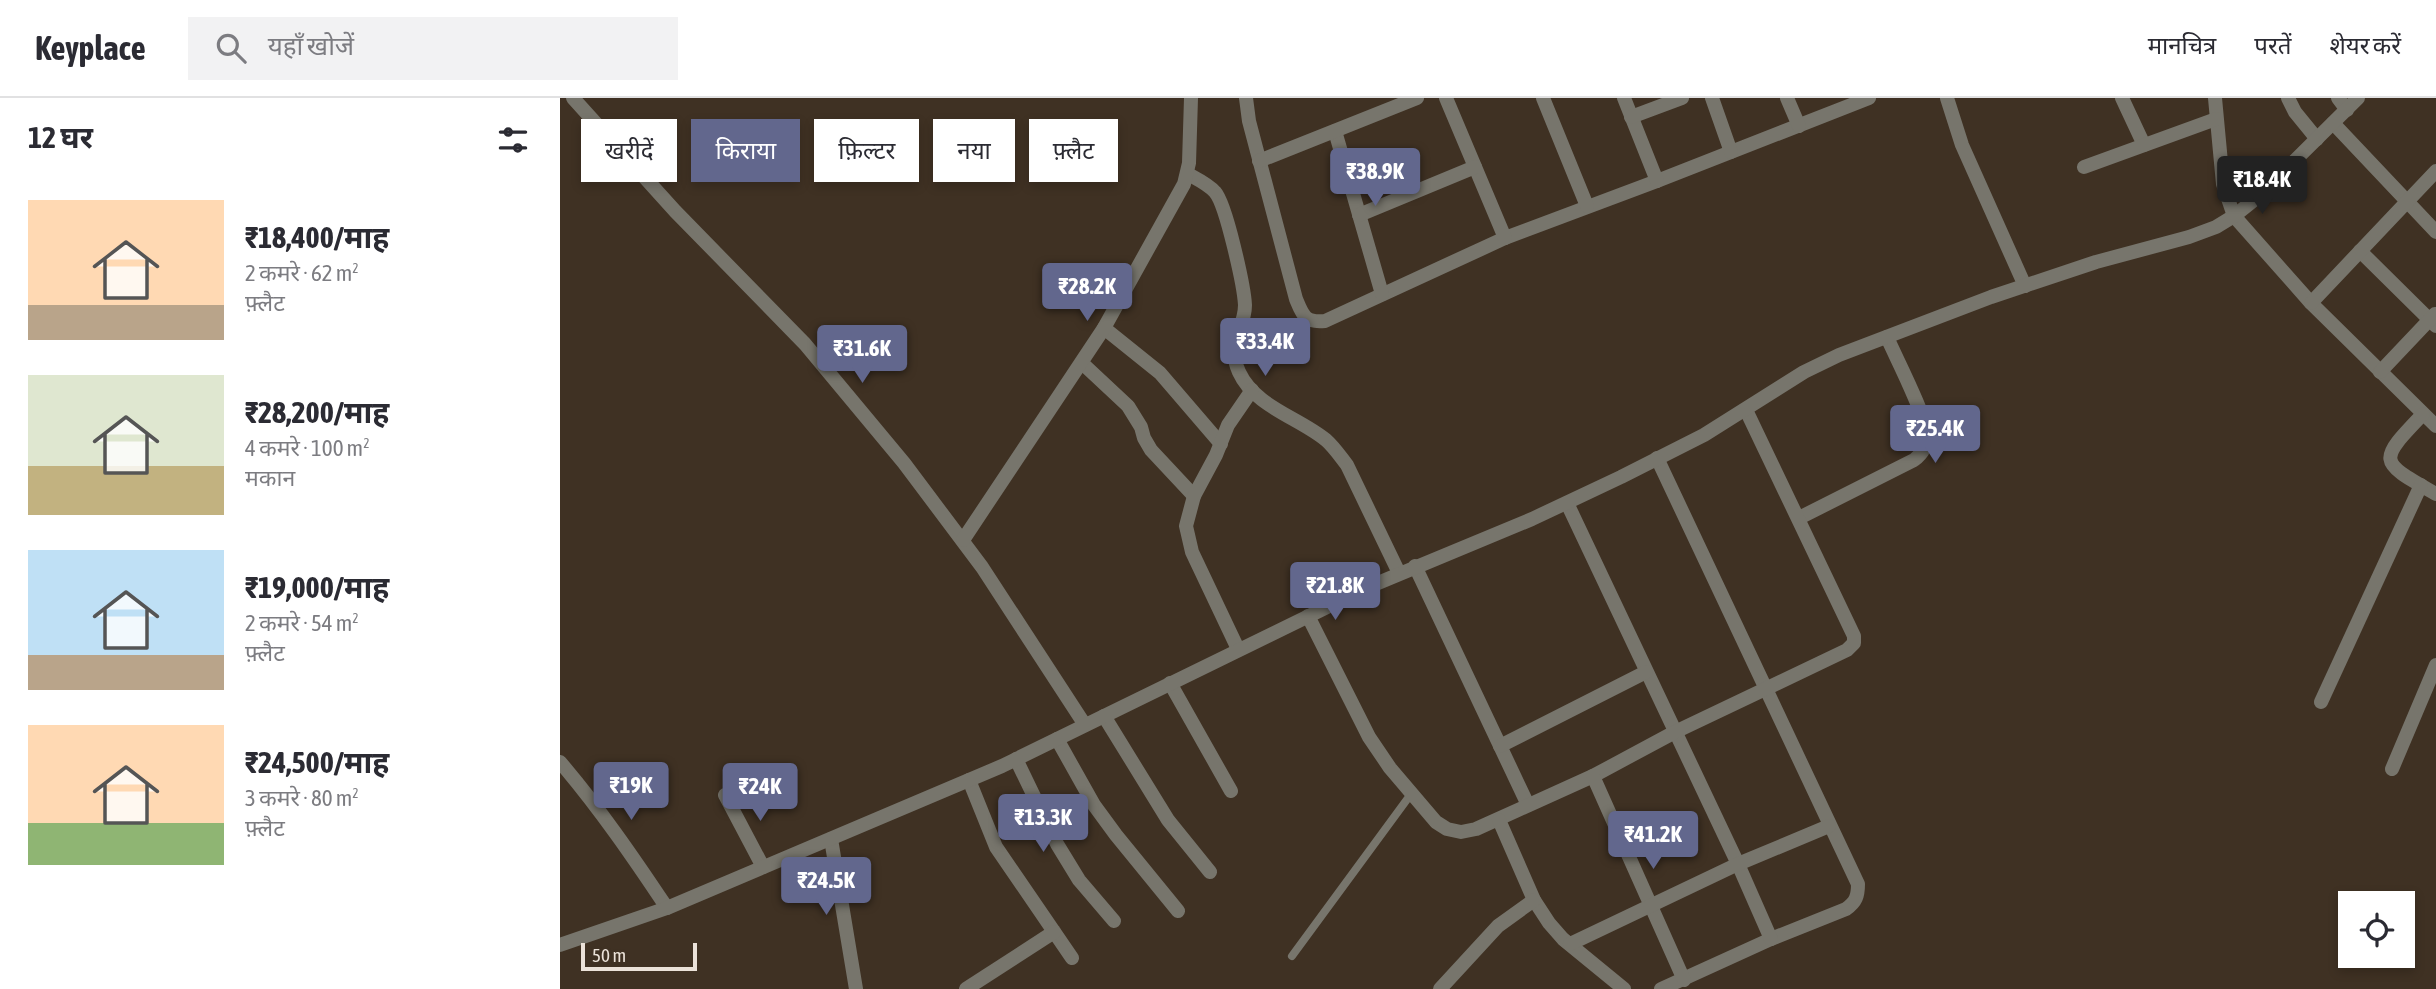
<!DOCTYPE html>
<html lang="hi">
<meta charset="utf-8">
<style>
body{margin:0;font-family:"Asap Condensed","Noto Sans Devanagari",sans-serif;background:#f2f2f3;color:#2b2b33;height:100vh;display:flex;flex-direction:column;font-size:26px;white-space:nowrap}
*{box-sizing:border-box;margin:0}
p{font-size:23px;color:#7c7c81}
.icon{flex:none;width:38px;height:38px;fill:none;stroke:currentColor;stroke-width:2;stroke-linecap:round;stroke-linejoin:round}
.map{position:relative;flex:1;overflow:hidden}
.side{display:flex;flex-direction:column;background:#fff;width:560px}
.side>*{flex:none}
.hud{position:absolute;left:21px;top:21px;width:665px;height:63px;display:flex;gap:14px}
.fabs{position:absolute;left:1778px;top:793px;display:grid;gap:14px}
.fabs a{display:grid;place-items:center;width:77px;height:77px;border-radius:0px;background:#fff;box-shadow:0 4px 10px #0003;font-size:35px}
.scale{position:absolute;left:21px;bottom:18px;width:116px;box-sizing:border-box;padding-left:7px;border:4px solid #ebe2d9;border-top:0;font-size:19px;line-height:24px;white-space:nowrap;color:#ebe2d9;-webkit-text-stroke:5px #3f3123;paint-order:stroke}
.price{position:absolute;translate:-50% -60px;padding:0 16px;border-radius:7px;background:#62678d;color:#fff;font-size:23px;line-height:46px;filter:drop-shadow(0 2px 4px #0008)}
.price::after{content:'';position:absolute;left:50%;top:42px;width:21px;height:16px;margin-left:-10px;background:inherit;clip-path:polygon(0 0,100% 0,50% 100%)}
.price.active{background:#222;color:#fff}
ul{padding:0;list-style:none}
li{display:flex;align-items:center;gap:21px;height:175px;padding:0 28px}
li span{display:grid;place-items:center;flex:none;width:196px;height:140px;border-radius:0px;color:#555}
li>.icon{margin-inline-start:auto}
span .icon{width:84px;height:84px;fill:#fffc;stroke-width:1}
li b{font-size:30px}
h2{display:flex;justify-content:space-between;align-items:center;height:84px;padding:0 28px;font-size:30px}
.pill{padding:0 24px;border-radius:0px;background:#fff;box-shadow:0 4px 10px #0003;font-size:24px;line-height:63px}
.pill.active{background:#62678d;color:#fff}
header{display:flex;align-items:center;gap:42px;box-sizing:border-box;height:98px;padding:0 35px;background:#fff;border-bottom:2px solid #e1e1e2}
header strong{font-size:33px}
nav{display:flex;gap:38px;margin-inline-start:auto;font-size:24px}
.search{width:490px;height:63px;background:#f2f2f3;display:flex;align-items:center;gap:18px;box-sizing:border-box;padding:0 24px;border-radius:0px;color:#7c7c81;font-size:26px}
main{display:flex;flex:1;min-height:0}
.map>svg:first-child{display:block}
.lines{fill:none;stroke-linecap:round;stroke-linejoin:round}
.service{stroke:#77756c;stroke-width:8}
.minor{stroke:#77756c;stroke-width:14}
</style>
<header>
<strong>Keyplace</strong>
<div class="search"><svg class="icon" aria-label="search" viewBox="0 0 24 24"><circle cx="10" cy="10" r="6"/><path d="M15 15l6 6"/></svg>यहाँ खोजें</div>
<nav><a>मानचित्र</a><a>परतें</a><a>शेयर करें</a></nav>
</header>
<main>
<section class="side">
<h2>12 घर<svg class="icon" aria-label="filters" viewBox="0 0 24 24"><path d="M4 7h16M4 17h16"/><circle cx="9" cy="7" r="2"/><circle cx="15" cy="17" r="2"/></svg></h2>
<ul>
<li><span style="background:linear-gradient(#ffd9b3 75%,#b9a48a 0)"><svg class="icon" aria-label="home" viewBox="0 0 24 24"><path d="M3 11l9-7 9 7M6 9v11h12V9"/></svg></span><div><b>₹18,400/माह</b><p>2 कमरे · 62 m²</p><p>फ़्लैट</p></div></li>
<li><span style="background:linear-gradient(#dfe7d0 65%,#c2b280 0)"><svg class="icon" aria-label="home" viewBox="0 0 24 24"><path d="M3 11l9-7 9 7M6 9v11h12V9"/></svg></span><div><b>₹28,200/माह</b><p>4 कमरे · 100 m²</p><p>मकान</p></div></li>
<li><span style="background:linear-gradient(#bfe0f5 75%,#b9a48a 0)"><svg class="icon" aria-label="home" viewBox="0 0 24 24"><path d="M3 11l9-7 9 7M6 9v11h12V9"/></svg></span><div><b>₹19,000/माह</b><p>2 कमरे · 54 m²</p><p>फ़्लैट</p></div></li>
<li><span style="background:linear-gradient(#ffd9b3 70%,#8fb573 0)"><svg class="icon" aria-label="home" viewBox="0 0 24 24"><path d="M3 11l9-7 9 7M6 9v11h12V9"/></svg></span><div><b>₹24,500/माह</b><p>3 कमरे · 80 m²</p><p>फ़्लैट</p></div></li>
</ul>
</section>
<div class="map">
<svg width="1876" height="891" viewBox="0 0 1876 891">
<rect width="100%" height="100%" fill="#3f3123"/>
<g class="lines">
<path class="service" d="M732,858l119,-162"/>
<g class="minor">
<path d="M13,0l102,113 130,133 99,119 78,104 103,158"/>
<path d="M686,0l3,23 47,178c7,17 9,24 29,22l180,-83 152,-57 212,-83"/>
<path d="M886,0l59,140"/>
<path d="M983,0l44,108"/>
<path d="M1064,0l33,83"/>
<path d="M1152,0l19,54"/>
<path d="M1227,0l12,28"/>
<path d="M1387,0l15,47 63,141"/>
<path d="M1562,0l22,47"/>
<path d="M1655,0l8,86 11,32 77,87 125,123"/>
<path d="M1728,0l7,14 22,27"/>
<path d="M1778,0l9,12"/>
<path d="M1071,19l51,-19"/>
<path d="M1773,25l103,109"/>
<path d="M775,33l47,163"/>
<path d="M699,63l158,-63"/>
<path d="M1524,69l132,-48"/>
<path d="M628,76c9,5 20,10 27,18 11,12 29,94 30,113 0,26 -20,36 -6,67 16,35 59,45 87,68 8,7 14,16 21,25l52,108"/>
<path d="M799,117l116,-48"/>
<path d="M1800,153l76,75"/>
<path d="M1751,205l125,-132"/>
<path d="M544,230l56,45 61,71"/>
<path d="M522,265l46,43 13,21 3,11 7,12 43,46"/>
<path d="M1820,274l55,-58"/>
<path d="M1863,316c-46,48 -45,47 13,80"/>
<path d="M1097,360l201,426c0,12 -2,18 -12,25l-75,30 -110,50"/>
<path d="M1007,405l171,361 33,75"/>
<path d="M1239,420l115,-58c8,-6 13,-14 13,-24 0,-19 -31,-78 -40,-99"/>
<path d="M403,442l141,-212 80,-144 5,-21 2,-65"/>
<path d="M855,468l113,239"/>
<path d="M748,518l61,121 21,31 46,54 11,7 14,3 15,-3 117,-53 82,-44 172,-82 7,-7v-7l-108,-226"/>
<path d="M678,551l-46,-97 -6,-26 8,-30 22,-41 12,-30 24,-35"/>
<path d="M610,585l61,108"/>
<path d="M1761,604l100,-217"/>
<path d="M544,618l64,104 42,52"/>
<path d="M497,641l37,66 22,30 62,76"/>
<path d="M940,648l146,-74"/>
<path d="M456,661l41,85 22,36 35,41"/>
<path d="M0,664c40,47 73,95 107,146"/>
<path d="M1832,671l44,-104"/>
<path d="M1033,678l91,204"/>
<path d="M409,682l27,67 76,111"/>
<path d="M165,697l38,72"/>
<path d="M939,722l35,80 15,23 14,16 61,50"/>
<path d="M271,741l25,150"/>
<path d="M1010,846l168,-80 91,-38"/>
<path d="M0,847l107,-37 335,-142 364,-178 166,-69 89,-42 83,-42 100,-63 35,-17 152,-58 105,-35 93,-25 27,-10 18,-11 25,-20 99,-98"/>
<path d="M406,891l88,-57"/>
<path d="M880,891l58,-63 36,-26"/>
</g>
</g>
</svg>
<div class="fabs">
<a><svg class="icon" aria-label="locate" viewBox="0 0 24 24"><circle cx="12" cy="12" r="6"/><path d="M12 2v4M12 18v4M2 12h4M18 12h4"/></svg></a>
</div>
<div class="scale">50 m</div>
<b class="price" style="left:815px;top:110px">₹38.9K</b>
<b class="price active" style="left:1702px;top:118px">₹18.4K</b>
<b class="price" style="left:527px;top:225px">₹28.2K</b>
<b class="price" style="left:705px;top:280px">₹33.4K</b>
<b class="price" style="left:302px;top:287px">₹31.6K</b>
<b class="price" style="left:1375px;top:367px">₹25.4K</b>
<b class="price" style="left:775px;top:524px">₹21.8K</b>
<b class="price" style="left:71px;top:724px">₹19K</b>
<b class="price" style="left:200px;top:725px">₹24K</b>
<b class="price" style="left:483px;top:756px">₹13.3K</b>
<b class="price" style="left:1093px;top:773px">₹41.2K</b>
<b class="price" style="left:266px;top:819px">₹24.5K</b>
<div class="hud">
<a class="pill">खरीदें</a>
<a class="pill active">किराया</a>
<a class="pill">फ़िल्टर</a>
<a class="pill">नया</a>
<a class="pill">फ़्लैट</a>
</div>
</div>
</main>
